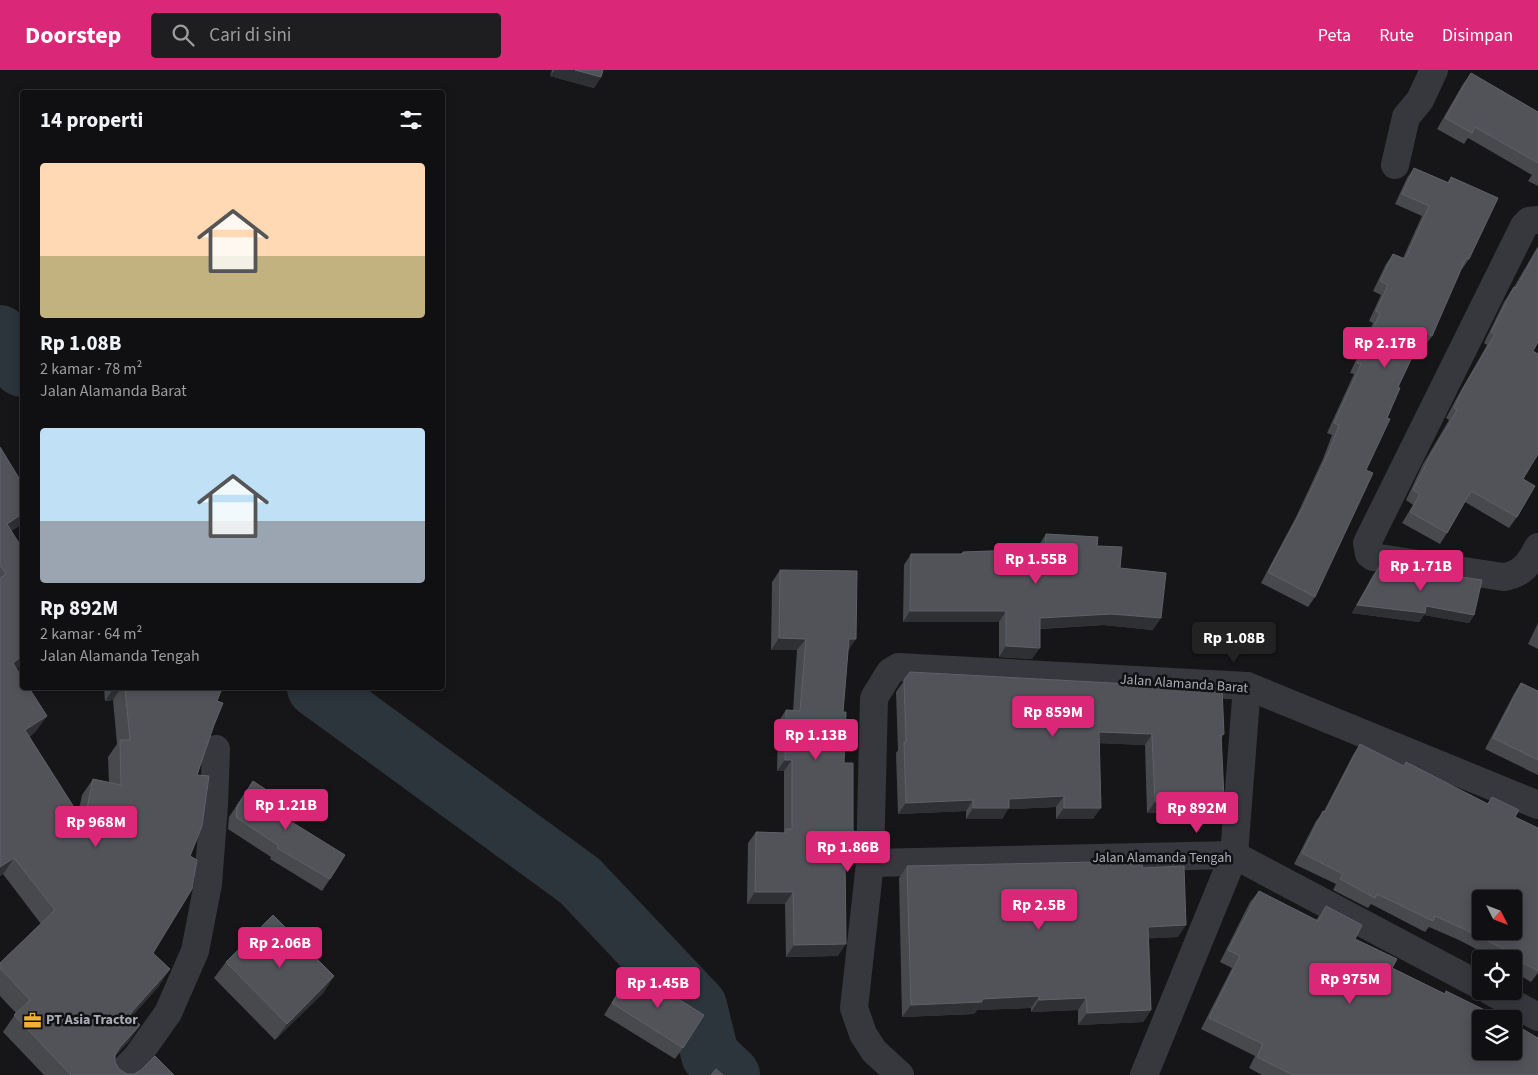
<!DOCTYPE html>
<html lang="id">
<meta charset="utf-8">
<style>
body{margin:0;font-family:"Source Sans 3",sans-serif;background:#1e1e20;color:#f1f3f6;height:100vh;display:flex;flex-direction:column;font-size:19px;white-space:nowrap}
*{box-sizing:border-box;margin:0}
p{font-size:16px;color:#9c9d9f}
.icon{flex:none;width:28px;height:28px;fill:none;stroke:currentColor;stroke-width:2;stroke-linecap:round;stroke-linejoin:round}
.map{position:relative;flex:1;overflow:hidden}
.drawer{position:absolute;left:20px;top:20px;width:425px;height:600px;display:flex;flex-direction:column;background:#101012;border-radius:5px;box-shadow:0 2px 12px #0003,0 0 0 1px #303032}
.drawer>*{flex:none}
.needle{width:32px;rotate:132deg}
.fabs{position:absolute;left:1472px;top:820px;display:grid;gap:10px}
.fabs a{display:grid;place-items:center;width:50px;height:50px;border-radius:5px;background:#101012;box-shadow:0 2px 12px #0003,0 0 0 1px #303032;font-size:25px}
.price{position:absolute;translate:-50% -42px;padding:0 11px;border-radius:5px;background:#db2777;color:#fff;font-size:16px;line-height:32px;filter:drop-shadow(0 1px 2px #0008)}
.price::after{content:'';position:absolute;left:50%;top:30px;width:15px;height:11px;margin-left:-8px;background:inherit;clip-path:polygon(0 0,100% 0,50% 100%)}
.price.active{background:#222;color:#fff}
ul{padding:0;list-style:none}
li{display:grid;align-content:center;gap:10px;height:265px;padding:0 20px}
li span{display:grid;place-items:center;height:155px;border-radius:5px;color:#555}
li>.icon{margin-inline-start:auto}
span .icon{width:90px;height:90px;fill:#fffc;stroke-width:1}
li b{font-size:21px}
h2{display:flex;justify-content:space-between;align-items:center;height:60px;padding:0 20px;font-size:21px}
header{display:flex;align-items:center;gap:30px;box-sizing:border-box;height:70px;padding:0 25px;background:#db2777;color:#fff}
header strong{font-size:24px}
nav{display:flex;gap:28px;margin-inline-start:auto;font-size:18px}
.search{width:350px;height:45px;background:#1e1e20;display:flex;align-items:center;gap:12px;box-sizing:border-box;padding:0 18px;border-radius:5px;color:#9c9d9f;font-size:19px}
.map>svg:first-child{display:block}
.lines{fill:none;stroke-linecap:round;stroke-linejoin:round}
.river{stroke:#2c353c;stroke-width:58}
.minor{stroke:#37383d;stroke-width:28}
.wall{fill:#47494d}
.shaded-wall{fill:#2f3033}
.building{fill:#525359;stroke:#5f6168;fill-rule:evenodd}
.labels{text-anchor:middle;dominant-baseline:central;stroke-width:5;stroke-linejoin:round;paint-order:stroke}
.street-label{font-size:14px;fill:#a8adb8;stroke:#111113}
.poi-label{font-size:14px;font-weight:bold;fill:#a8adb8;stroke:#111113;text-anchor:start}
</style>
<header>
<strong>Doorstep</strong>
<div class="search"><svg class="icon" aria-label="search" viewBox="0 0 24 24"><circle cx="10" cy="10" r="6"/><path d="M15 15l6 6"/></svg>Cari di sini</div>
<nav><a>Peta</a><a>Rute</a><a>Disimpan</a></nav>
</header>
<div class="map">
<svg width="1538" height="1005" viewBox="0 0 1538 1005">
<rect width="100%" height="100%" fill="#161618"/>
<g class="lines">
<g class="river">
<path d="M0,264l22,34"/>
<path d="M316,618l264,193 118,125 12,49 21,20"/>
</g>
<g class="minor">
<path d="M1395,95l11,-48 14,-17 14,-30"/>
<path d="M1538,150l-9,1 -5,5 -157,317 2,11 4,3 130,20c19,-2 27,-14 35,-30"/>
<path d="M870,793l364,-8 247,131"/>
<path d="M1490,921l48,26"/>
<path d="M119,1005l17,-17 32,-45 27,-62 13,-67 6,-79 2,-56"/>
<path d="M900,1005l-26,-24 -11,-17 -9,-26 16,-145 4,-165 16,-26 8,-5 349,19 291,119"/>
<path d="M1144,1005l90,-220 13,-169"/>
</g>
</g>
<g class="wall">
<path d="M552,0h51l-2,7 -7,11 -44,-12z"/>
<path d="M1471,3l67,39v74l-10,-5 4,-6 -64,-37 -4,6 -27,-15 26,-45z"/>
<path d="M1414,98l33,15 4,-6 18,82 -7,10h-1l-29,67 -7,10 -6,-3 -21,44 -11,31 -72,179 -7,10 -47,-24 35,-66 27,-58 9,-24 -5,-2 27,-59 -4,-1 23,-50 -4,-2 12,-26 -8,-4 13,-27 7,-10 10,4 19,-42 -27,-12 12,-26z"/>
<path d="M1538,176v96l-5,9 -10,128 -6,38 -8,11 -44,-26 -18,31 -7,11 -38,-21 11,-18 -7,-5 17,-36 26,-44 -3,-2 9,-17 32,-56 -3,-2 20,-41 10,-15z"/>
<path d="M0,377l22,36v41l-11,7 6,138 30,47 -12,16 -6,5 49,77 4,-19 11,-16 16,3 -1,-25 9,-13 -4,-44 -8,1 -1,-13h118l-5,13 -3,24 -17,50 -7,81 -37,97 6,33 -27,30 8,9 -11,16 -14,15v6l4,7 8,5 47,1h-130l-41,-43 13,-19 -16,-17v-33l41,-39 -38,-50 -3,2z"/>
<path d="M1046,464l51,12 23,22 33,62 -49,-5 -64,4 -8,30 -33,-2v-35h-96l1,-57 7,-11h50l2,-2 75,-3 1,-4z"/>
<path d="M1379,497l23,3 1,-1 71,46 -5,8 -45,-8 -5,7 -67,-9 21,-38z"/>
<path d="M780,500l68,80 -5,62 1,51 13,94 -8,12h-4l-7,87 -52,1 -1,-53h-38l1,-61 8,-11 28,1v-62h-7l1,-49 8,-12 7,1 4,-61h-26l1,-68z"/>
<path d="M1538,553v26l-10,-5z"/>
<path d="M910,602l314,62 -2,3 -6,72 -69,4 -2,-68 -45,-2 -7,76h-37v-12l-48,2 -6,10h-36v-8l-68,3 -2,-61 2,-3 -2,-58z"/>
<path d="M1521,613l17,8v84l-53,-26 29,-55z"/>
<path d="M1360,674l44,22 2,-4 81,42 5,-7 23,20 23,11v145l-7,9 -17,-10v-13h-19l-36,-19 -30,-13 -4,5 -54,-28 -3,4 -35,-18 3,-6 -42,-20 22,-43 8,-10 29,-56z"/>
<path d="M253,711l29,35 48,63 -8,12 -52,-32 1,-2 -43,-28 1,-12z"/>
<path d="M907,796l235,2 36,69 -29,1 2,72 -8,12 -65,3v-15l-47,2v-4l-54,2 -3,4 -72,3 -3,-139z"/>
<path d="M1259,821l57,29 10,-14 29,33 37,29 52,26 2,-3 92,84h-276l-13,-7 6,-12 -54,-27 31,-61 -12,-6 30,-60z"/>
<path d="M226,892l108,14 -11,17 -48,47 -61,-62z"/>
<path d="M632,900l51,78 -8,11 -71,-44z"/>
</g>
<g class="shaded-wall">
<path d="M555,0h20l26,7 -7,11 -44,-12z"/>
<path d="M22,444v10l-22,13 7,-13z"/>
<path d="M1357,535l69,1 48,9 -5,8 -45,-8 -5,7 -67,-9z"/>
<path d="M910,541h96l-7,11h-96z"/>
<path d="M1111,544l50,4 -8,12 -49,-5 -71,4 7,-11z"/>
<path d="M779,568l27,1 -9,11h-26z"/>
<path d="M849,569h7l-8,12z"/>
<path d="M1006,576l34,2 -8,11 -33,-2z"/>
<path d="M22,586v9l-21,15 12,-17z"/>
<path d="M114,618h7l-8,12 -8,1z"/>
<path d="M47,646l-12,16 -22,15 12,-17z"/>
<path d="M1099,662l53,2 -7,11 -53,-2z"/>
<path d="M785,690h7l-8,11h-7z"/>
<path d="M1064,726l-8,11 -48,2 -6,10h-36l7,-11 36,-9z"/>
<path d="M1224,728l-8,11 -69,4 8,-11z"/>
<path d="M973,730l-7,11 -68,3 8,-11z"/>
<path d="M1064,738h37l-8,11h-37z"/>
<path d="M845,787h12l-8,12 -12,-1z"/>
<path d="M14,788l-11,16 -3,2v-9z"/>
<path d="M755,822h38l-8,12h-38z"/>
<path d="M1186,855l-8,12 -38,2 8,-12z"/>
<path d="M846,874l-8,12 -52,1 8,-12z"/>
<path d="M170,899l-11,17 -41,45 12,-17z"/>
<path d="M334,906l-11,17 -48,47 12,-16z"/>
<path d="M1039,926l-8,12 -54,2 -3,4 -72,3 9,-12 71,-6z"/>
<path d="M1086,928l-8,12 -47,2 8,-12z"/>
<path d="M1151,940l-8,12 -65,3 9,-12z"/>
<path d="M140,955l-11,16 -21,23 12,-17z"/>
</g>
<g class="building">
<path d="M575,0h28l-2,7z"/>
<path d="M1471,3l67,39v51l-63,-36 -3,6 -27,-15z"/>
<path d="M1414,98l35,15 2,-6 47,21 -29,61 -3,-1 -34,78 -8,-4 -26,55 2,1 -13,30 3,1 -24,51 7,3 -58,124 -47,-25 35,-65 27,-58 9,-24 -5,-2 27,-59 -4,-1 23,-50 -4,-2 12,-26 -8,-4 13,-27 12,5 24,-53 -27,-12z"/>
<path d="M1538,178v94l-5,9 5,3v100l-15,25 12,7 -18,31 -46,-26 -24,42 -37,-21 10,-18 -7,-4 18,-36 26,-44 -3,-2 8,-18 33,-56 -4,-2 20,-40 3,-5 2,1z"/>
<path d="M0,377l22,36v31l-15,10 15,24v108l-9,7 9,15v10h7l18,28 -22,14 59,93 9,-44 28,6 -1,-45h10l-5,-52h97l-5,13 6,2 -9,22 -17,50 12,1 -7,50 -12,30 7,4 -5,29 -39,64 17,16 -40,45 10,11 -20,22 -5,8v7l4,7 8,5h7l7,-4 14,-14 19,19h-103l-57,-60 16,-15 -30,-32v-5l55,-53 -41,-52 -14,9v-289l6,-4 -6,-9z"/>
<path d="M1046,464l52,3 -1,9 25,1 -2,21 46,5 -5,45 -50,-4 -71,4v30l-34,-2v-35h-96l1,-57h52v-2l82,-3z"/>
<path d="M1379,497l24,3v-1l79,11 -8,35 -48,-9 -1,7 -68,-8z"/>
<path d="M780,500l77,1 -1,68h-7l-6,73h3l-2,51h9v68l6,1 -2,25h-12l1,87 -52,1 -1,-53h-38l1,-60 30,1v-4h6v-69h-7l1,-50 14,1 6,-72 -27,-1z"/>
<path d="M910,602l312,17 2,45h-3l3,64 -69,4 -3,-68 -53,-2 2,76h-37v-12l-55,3v9h-36v-8l-67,3 -2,-61h2l-2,-62z"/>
<path d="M1521,613l17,8v69l-45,-22z"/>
<path d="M1360,674l44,22 2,-4 82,42 4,-7 27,13 -4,7 23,11v143l-22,-12 2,-3 -52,-26 -31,-14 -2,5 -56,-27 -2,4 -35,-19 3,-5 -41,-21 21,-42 2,1zM1481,829h33v32h-33z"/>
<path d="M253,711l36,24 -7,11 63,39 -15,24 -53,-31 2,-2 -43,-29 1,-11z"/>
<path d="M1143,791l-1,7 42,-2 2,59 -38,2 3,83 -64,3 -1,-15 -47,2v-4l-57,3v3l-71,3 -4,-139z"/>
<path d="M1259,821l59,30 8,-15 36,19 -7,14 42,20 -5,9 53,26 1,-3 57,28h-22v32h33v-27l24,14v37h-245l-36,-18 6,-13 -54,-26 31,-62 -12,-6z"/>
<path d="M273,845l61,61 -47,48 -61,-62z"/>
<path d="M632,900l72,45 -21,33 -71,-45z"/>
<path d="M716,999l7,6h-12z"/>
</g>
<defs>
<symbol id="office-bare" viewBox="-9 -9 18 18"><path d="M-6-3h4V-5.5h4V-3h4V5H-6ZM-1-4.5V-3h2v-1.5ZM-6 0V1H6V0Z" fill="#f2b134" stroke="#111113" stroke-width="2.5" paint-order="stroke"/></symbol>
</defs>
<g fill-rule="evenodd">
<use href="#office-bare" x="20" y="938" width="25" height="25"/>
</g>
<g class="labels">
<g class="street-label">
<text transform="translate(1184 614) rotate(4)">Jalan Alamanda Barat</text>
<text x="1162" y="788">Jalan Alamanda Tengah</text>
</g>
<g class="poi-label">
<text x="46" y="950">PT Asia Tractor</text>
</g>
</g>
</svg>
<div class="fabs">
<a><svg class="needle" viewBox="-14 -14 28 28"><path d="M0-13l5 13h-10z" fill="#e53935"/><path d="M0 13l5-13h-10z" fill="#9c9d9f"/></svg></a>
<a><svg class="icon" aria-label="locate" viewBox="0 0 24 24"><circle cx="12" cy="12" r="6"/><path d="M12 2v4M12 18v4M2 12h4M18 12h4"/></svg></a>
<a><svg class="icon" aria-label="layers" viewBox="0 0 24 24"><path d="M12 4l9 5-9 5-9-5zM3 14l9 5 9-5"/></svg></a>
</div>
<b class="price" style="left:1385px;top:299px">Rp 2.17B</b>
<b class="price" style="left:1036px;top:515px">Rp 1.55B</b>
<b class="price" style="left:1421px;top:522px">Rp 1.71B</b>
<b class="price active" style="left:1234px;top:594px">Rp 1.08B</b>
<b class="price" style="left:1053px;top:668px">Rp 859M</b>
<b class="price" style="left:816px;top:691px">Rp 1.13B</b>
<b class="price" style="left:286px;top:761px">Rp 1.21B</b>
<b class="price" style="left:1197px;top:764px">Rp 892M</b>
<b class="price" style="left:96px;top:778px">Rp 968M</b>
<b class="price" style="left:848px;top:803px">Rp 1.86B</b>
<b class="price" style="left:1039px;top:861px">Rp 2.5B</b>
<b class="price" style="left:280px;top:899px">Rp 2.06B</b>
<b class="price" style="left:1350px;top:935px">Rp 975M</b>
<b class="price" style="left:658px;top:939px">Rp 1.45B</b>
<section class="drawer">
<h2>14 properti<svg class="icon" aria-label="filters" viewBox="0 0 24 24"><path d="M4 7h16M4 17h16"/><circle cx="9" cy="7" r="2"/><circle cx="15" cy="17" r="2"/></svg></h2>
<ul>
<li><span style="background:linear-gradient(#ffd9b3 60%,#c2b280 0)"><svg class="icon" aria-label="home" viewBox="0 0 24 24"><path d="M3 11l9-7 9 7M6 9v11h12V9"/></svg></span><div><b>Rp 1.08B</b><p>2 kamar · 78 m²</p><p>Jalan Alamanda Barat</p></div></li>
<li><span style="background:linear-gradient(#bfe0f5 60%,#9aa5b1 0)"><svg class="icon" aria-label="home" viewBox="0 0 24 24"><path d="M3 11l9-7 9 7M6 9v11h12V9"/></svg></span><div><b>Rp 892M</b><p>2 kamar · 64 m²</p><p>Jalan Alamanda Tengah</p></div></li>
</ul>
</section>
</div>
